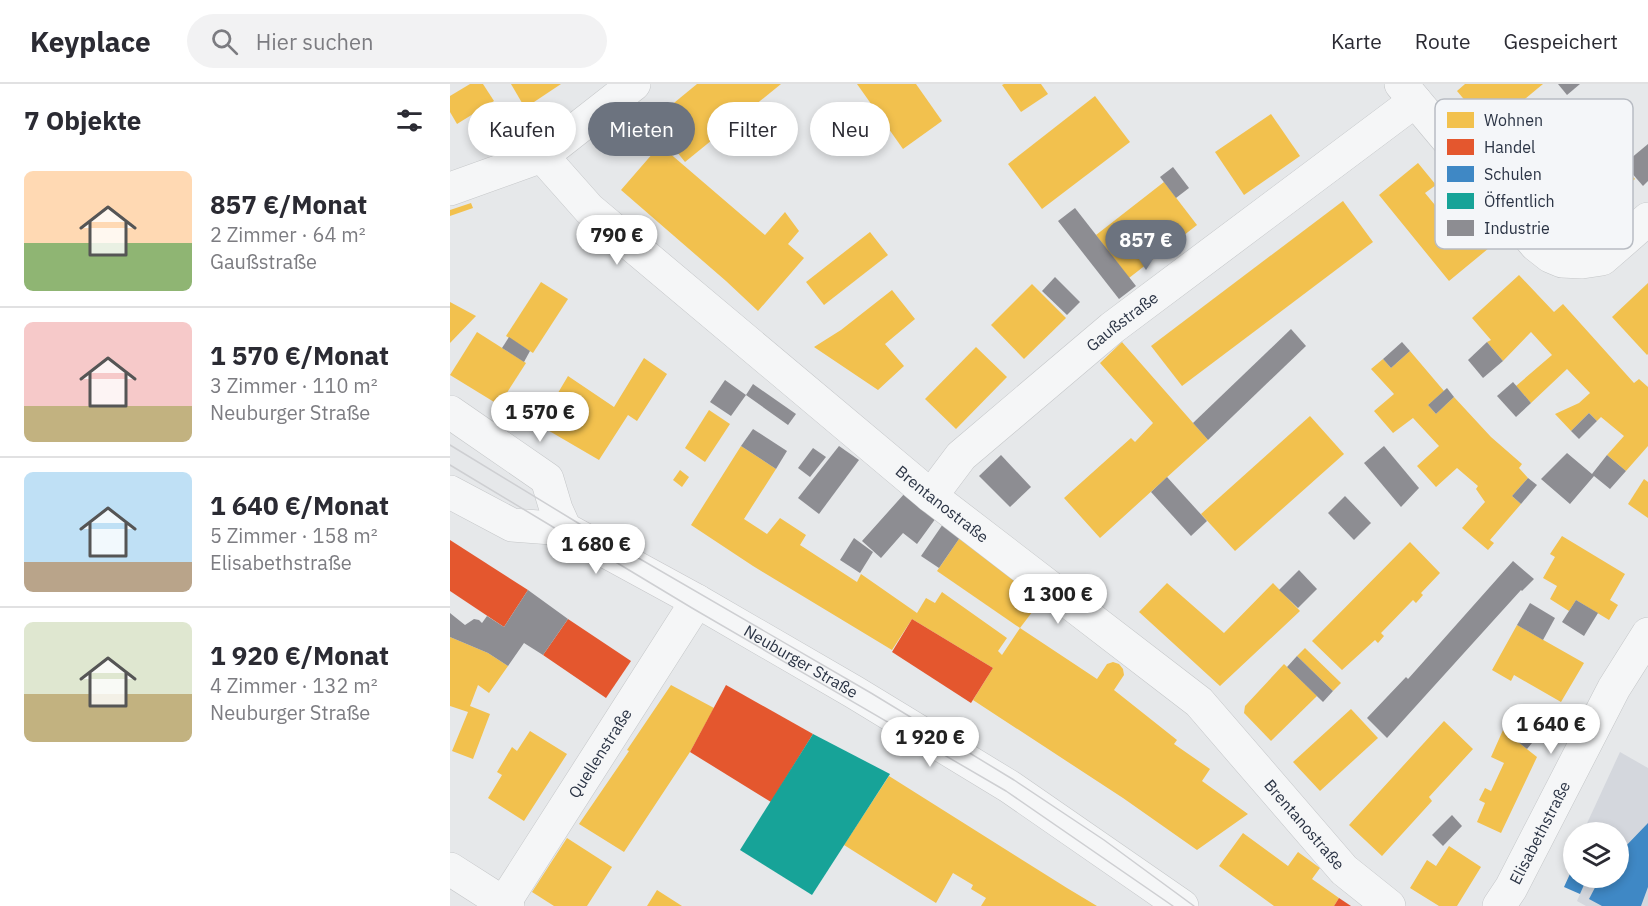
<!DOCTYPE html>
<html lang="de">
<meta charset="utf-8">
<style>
body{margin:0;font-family:"IBM Plex Sans",sans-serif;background:#f2f2f3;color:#2b2b33;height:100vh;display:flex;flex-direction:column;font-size:22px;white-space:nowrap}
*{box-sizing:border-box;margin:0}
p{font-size:20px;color:#7c7c81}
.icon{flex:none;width:33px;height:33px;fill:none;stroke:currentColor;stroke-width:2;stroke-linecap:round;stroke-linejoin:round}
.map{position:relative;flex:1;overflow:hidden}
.drawer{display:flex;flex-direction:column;background:#fff;width:450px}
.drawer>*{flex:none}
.top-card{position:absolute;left:18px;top:18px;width:570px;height:54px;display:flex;gap:12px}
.controls{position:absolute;left:1113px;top:738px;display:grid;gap:12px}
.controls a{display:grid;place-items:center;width:66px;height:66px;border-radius:50%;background:#fff;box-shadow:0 3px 9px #0003;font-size:30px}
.price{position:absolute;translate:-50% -51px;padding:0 14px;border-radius:21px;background:#fff;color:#222;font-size:20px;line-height:39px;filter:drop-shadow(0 2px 3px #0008)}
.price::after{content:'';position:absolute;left:50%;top:36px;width:18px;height:14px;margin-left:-9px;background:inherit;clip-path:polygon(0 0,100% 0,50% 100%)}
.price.on{background:#6c737f;color:#fff}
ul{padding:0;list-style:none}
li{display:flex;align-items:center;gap:18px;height:150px;padding:0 24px}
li+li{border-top:2px solid #e1e1e2}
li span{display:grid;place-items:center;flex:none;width:168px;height:120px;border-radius:9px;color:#555}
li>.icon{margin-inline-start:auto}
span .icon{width:72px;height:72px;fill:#fffc;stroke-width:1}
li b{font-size:26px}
h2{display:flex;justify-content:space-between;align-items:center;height:72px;padding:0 24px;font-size:26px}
.pill{padding:0 21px;border-radius:27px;background:#fff;box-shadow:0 3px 9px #0003;font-size:21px;line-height:54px}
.pill.on{background:#6c737f;color:#fff}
header{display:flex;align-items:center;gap:36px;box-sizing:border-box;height:84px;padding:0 30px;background:#fff;border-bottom:2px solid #e1e1e2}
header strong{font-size:28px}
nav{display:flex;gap:33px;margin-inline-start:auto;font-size:21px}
.search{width:420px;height:54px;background:#f2f2f3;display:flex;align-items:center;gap:15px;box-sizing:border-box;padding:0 21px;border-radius:33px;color:#7c7c81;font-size:22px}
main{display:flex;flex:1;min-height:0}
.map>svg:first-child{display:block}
.built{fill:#d4d7dd}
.homes{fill:#f2c14e}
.shops{fill:#e4572e}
.schools{fill:#3f88c5}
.public{fill:#17a398}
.industry{fill:#8d8d92}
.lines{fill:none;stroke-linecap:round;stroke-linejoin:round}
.minor-casing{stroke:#c4c6c8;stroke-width:34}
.tertiary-casing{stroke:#c4c6c8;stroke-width:34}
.minor{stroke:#f5f6f7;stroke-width:33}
.tertiary{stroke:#f5f6f7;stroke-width:33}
.tram{stroke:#cecfd2;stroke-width:1.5}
.labels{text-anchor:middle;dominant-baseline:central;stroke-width:6;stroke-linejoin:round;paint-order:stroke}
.street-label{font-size:16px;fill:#2b3445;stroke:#f4f6f9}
.key{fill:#f4f6f9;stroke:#b8bcc3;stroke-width:1.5}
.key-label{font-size:16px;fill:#2b3445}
</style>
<header>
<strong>Keyplace</strong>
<div class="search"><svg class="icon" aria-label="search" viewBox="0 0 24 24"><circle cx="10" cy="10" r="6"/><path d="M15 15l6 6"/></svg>Hier suchen</div>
<nav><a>Karte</a><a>Route</a><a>Gespeichert</a></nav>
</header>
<main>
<section class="drawer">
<h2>7 Objekte<svg class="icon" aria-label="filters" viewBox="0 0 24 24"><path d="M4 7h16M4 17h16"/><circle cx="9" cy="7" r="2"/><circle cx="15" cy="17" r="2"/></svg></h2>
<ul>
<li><span style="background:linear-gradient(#ffd9b3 60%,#8fb573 0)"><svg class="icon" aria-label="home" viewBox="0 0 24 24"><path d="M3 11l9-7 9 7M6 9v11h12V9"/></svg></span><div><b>857 €/Monat</b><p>2 Zimmer · 64 m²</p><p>Gaußstraße</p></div></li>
<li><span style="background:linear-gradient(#f6c9c9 70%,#c2b280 0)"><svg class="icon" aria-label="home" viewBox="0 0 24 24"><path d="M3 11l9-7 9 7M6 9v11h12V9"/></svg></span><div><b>1 570 €/Monat</b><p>3 Zimmer · 110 m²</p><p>Neuburger Straße</p></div></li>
<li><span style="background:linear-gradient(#bfe0f5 75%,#b9a48a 0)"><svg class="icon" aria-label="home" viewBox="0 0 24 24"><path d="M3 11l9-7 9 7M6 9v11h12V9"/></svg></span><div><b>1 640 €/Monat</b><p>5 Zimmer · 158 m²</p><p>Elisabethstraße</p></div></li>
<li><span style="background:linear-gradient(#dfe7d0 60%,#c2b280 0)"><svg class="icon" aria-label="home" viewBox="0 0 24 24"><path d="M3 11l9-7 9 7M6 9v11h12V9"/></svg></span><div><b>1 920 €/Monat</b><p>4 Zimmer · 132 m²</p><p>Neuburger Straße</p></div></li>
</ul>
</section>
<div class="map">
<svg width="1198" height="822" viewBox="0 0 1198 822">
<rect width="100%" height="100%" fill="#e6e8ea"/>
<path class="built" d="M1170,668l28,16v138h-62l-9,-5 10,-23h31v-46h-35z"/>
<g class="homes">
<path d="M20,0h13l11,17 -37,23 -7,-12v-16z"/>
<path d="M61,0h50l-36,24z"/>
<path d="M247,0h84l-96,78 -33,-41z"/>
<path d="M407,0h59l26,37 -39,28z"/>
<path d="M554,0h37l7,10 -27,18 -19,-27z"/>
<path d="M1015,0h78l-54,45 -32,-38z"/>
<path d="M645,12l35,46 -88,67 -34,-45z"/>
<path d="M821,30l29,42 -56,39 -29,-43z"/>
<path d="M1156,60l29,35 -61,50 -28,-34z"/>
<path d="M210,61l105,90 20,-23 14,19 -11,13 16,14 -46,53 -32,-30 -105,-91z"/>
<path d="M968,79l18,22 -11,8 34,41 12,-9 18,23 -40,33 -70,-86z"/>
<path d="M714,98l33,43 -68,53 -33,-43z"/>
<path d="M893,117l30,41 -191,144 -31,-40z"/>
<path d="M21,119l2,5 -23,8v-6z"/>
<path d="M420,148l18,23 -64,50 -18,-23z"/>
<path d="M1069,191l35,37 9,-8 71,79 5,-4 9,8v59l-22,25 -19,-16 17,-19 -23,-19 -4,4 -8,-8 -18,18 -16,-17 24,-11 11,-10 -23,-24 -36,34 -15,-17 36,-31 -21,-23 -28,29 -16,-19 4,-2 -19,-22z"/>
<path d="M91,198l27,17 -35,54 -27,-17z"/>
<path d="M1198,199v71l-1,1 -35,-38z"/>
<path d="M582,200l34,34 -42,41 -33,-34z"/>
<path d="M442,206l23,29 -30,25 19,22 -26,24 -64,-43 27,-17z"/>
<path d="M0,218l26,14 -26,27z"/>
<path d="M27,248l49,31 -27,42 -49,-30z"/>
<path d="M672,258l86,98 -108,98 -36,-40 67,-60 4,4 18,-19 -53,-60z"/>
<path d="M526,263l31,30 -51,52 -31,-30z"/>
<path d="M960,267l34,40 -16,14 8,9 18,-17 37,40 31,27 -3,4 9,10 -16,18 9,8 -31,36 4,3 -6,7 -26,-22 23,-26 -9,-13 2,-3 -21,-18 -21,19 -19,-21 22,-20 -26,-28 -20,15 -19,-22 20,-17 -23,-25 12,-10 8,9z"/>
<path d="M194,274l23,16 -30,47 -9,-6 -29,45 -60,-35 29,-49 46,31z"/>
<path d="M259,326l21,14 -25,38 -20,-14z"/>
<path d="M860,332l34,38 -109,97 -34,-37z"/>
<path d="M291,362l35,23 -32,50 23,15 13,-16 26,17 -6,10 57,37 4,-8 56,39 9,-15 9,5 7,-11 65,46 -9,13 4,4 18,-27 77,51 10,-15 6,-2 6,2 4,5 1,6 -10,15 63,50 -3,4 36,25 -8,12 46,33 -51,36 -74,-52 -150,-98 20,-32 -81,-49 -20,31 -139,-84 -62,-41z"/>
<path d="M230,386l9,7 -7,10 -9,-7z"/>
<path d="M1194,395l4,3v36l-20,-14z"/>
<path d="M511,452l84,59 -25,33 -83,-57z"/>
<path d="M1112,452l63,38 -15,26 8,5 -9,15 -33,-20 -7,11 -19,-12 7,-13 -14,-8 12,-21 -5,-3z"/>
<path d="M960,458l30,31 -19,20 2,2 -7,8 -3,-3 -32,33 3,3 -6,7 -3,-3 -33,30 -30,-29z"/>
<path d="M717,499l57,50 49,-50 27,28 -80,75 -81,-74z"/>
<path d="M1067,541l67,38 -23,39 -47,-27 -3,6 -19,-11z"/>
<path d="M0,553l38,16 20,13 -19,27 -11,-8 -8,21 20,8 -17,45 -21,-8 16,-39 -18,-6z"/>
<path d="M855,564l36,35 -8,8 -36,-35z"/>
<path d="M834,580l33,32 -46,45 -27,-28 1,-7z"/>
<path d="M221,601l43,23 -24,44 -66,100 -45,-28 50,-73 -2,-1z"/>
<path d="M901,625l27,29 -58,53 -27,-29z"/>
<path d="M994,637l29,28 -44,48 3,4 -50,55 -33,-31z"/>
<path d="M1053,646l34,27 -36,76 -24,-11 8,-19 -6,-3 6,-12 6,3 13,-28 -13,-6z"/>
<path d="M80,647l37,23 -43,67 -36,-23 14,-23 -5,-3 15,-25 5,4z"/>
<path d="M439,692l178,112 30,18h-116l5,-8 -15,-9 2,-4 -20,-12 -17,30 -92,-58z"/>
<path d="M793,749l45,33 10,-14 22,16 -8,11 27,19 -5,8h-60l-55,-40z"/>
<path d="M117,754l45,29 -25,39h-33l-22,-14z"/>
<path d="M999,762l32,21 -24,39h-18l-29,-18 17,-28 9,6z"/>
<path d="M207,806l25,16h-35z"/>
</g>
<g class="shops">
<path d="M0,456l78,50 -24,37 -54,-36z"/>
<path d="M118,535l63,42 -25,37 -63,-43z"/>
<path d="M462,535l81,49 -22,35 -79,-51z"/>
<path d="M276,601l87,49 -42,68 -81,-50z"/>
<path d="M889,814l12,8h-17z"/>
</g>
<g class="schools">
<path d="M1198,739v64l-7,19h-39l-13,-7 11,-21h18v-34l5,5z"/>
<path d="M1147,740l9,8h-13z"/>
<path d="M1124,781v13h13l-7,16 -16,-7z"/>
</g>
<path class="public" d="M363,650l77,40 -78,121 -72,-45z"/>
<g class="industry">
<path d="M1108,0h22l-13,11z"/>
<path d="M1198,60v37l-5,5 -19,-22z"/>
<path d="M723,83l16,21 -13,10 -16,-21z"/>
<path d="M625,124l61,78 -17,13 -61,-78z"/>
<path d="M605,193l25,25 -13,13 -25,-24z"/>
<path d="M841,245l15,17 -98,94 -15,-17z"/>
<path d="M59,253l21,14 -6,11 -22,-14z"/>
<path d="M952,258l8,9 -19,17 -8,-9z"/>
<path d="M1037,258l16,19 -20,17 -15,-18z"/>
<path d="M275,296l21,15 -15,21 -21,-14z"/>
<path d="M1063,298l18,21 -15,14 -19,-21z"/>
<path d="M303,300l43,30 -8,11 -42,-30z"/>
<path d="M997,304l7,9 -18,17 -8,-9z"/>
<path d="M1139,329l8,8 -18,18 -8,-8z"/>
<path d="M303,345l34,22 -11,18 -35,-23z"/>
<path d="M389,362l20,14 -40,54 -21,-16z"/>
<path d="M934,362l35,42 -18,19 -37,-44z"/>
<path d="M363,364l13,9 -16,20 -12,-9z"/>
<path d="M1117,369l25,21 15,-19 19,16 -16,18 -16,-13 -24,28 -29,-25z"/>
<path d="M551,371l30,32 -21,20 -31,-31z"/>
<path d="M717,393l40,44 -16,15 -40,-44z"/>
<path d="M1078,394l9,7 -16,19 -9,-8z"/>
<path d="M455,409l31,25 -19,26 -14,-11 -22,25 -19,-17z"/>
<path d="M895,412l26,27 -17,17 -26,-27z"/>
<path d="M493,440l18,12 -22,32 -18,-12z"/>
<path d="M404,454l19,14 -13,21 -20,-13z"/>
<path d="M1063,477l21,18 -12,12 -1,-1 -134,148 -20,-20 39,-41 2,2z"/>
<path d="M849,486l18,19 -19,19 -19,-18z"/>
<path d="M78,506l40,29 -25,36 -19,-12 -16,23 -20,-13 -38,-16v-24l15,12 9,-6 5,1 3,3 5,-7 17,11z"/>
<path d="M1126,516l22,13 -14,23 -22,-14z"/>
<path d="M1080,519l25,15 -12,22 -26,-15z"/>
<path d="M847,572l36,35 -10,11 -36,-35z"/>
<path d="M1061,630l26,23 -10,12 -24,-19z"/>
<path d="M1002,731l10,11 -19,20 -11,-11z"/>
</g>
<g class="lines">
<defs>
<g id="minor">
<path d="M951,0l135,161 14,11 12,5 20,1 20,-3 46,-40"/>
<path id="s1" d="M92,72l47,53 342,287 268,206 145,168 45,36"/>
<path id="s2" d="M481,412l30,-40 151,-128 303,-227"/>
<path d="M0,785l58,37"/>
<path id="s3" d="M54,819l193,-302"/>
<path id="s4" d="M1049,822l12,-18 103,-200 34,-54"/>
</g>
<g id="tertiary">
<path d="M0,105l92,-33 92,-72"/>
<path d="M0,328l97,67 9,30 9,20"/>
<path id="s5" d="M0,408l62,33 53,4 132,72 157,91 156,95 172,119"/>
</g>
</defs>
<use href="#minor" class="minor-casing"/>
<use href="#tertiary" class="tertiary-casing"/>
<use href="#minor" class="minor"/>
<use href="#tertiary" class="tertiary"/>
<g class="tram">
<path d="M0,361l128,78 293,170 143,87 90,60 90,66"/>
<path d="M0,381l103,62 46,25 93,56 314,183 167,115"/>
</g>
</g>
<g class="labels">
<g class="street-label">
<text stroke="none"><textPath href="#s2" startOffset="260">Gaußstraße</textPath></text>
<text stroke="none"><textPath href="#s1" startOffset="531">Brentanostraße</textPath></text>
<text stroke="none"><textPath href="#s5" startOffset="394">Neuburger Straße</textPath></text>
<text stroke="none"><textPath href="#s3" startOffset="178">Quellenstraße</textPath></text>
<text stroke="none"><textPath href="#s1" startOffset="1017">Brentanostraße</textPath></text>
<text stroke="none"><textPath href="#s4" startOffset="84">Elisabethstraße</textPath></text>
</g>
</g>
<rect x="985" y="15" width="198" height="150" rx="9" class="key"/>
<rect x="997" y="28" width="27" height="16" fill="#f2c14e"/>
<rect x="997" y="55" width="27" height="16" fill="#e4572e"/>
<rect x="997" y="82" width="27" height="16" fill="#3f88c5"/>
<rect x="997" y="109" width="27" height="16" fill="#17a398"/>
<rect x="997" y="136" width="27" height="16" fill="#8d8d92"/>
<g class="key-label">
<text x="1034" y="42">Wohnen</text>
<text x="1034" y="69">Handel</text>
<text x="1034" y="96">Schulen</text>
<text x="1034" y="123">Öffentlich</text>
<text x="1034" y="150">Industrie</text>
</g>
</svg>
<div class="controls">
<a><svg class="icon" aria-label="layers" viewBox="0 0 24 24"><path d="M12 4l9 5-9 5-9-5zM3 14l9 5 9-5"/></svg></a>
</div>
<b class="price" style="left:167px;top:182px">790 €</b>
<b class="price on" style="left:696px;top:187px">857 €</b>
<b class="price" style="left:90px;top:359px">1 570 €</b>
<b class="price" style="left:146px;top:491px">1 680 €</b>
<b class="price" style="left:608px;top:541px">1 300 €</b>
<b class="price" style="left:1101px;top:671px">1 640 €</b>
<b class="price" style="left:480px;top:684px">1 920 €</b>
<div class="top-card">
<a class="pill">Kaufen</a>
<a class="pill on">Mieten</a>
<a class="pill">Filter</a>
<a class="pill">Neu</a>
</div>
</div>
</main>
